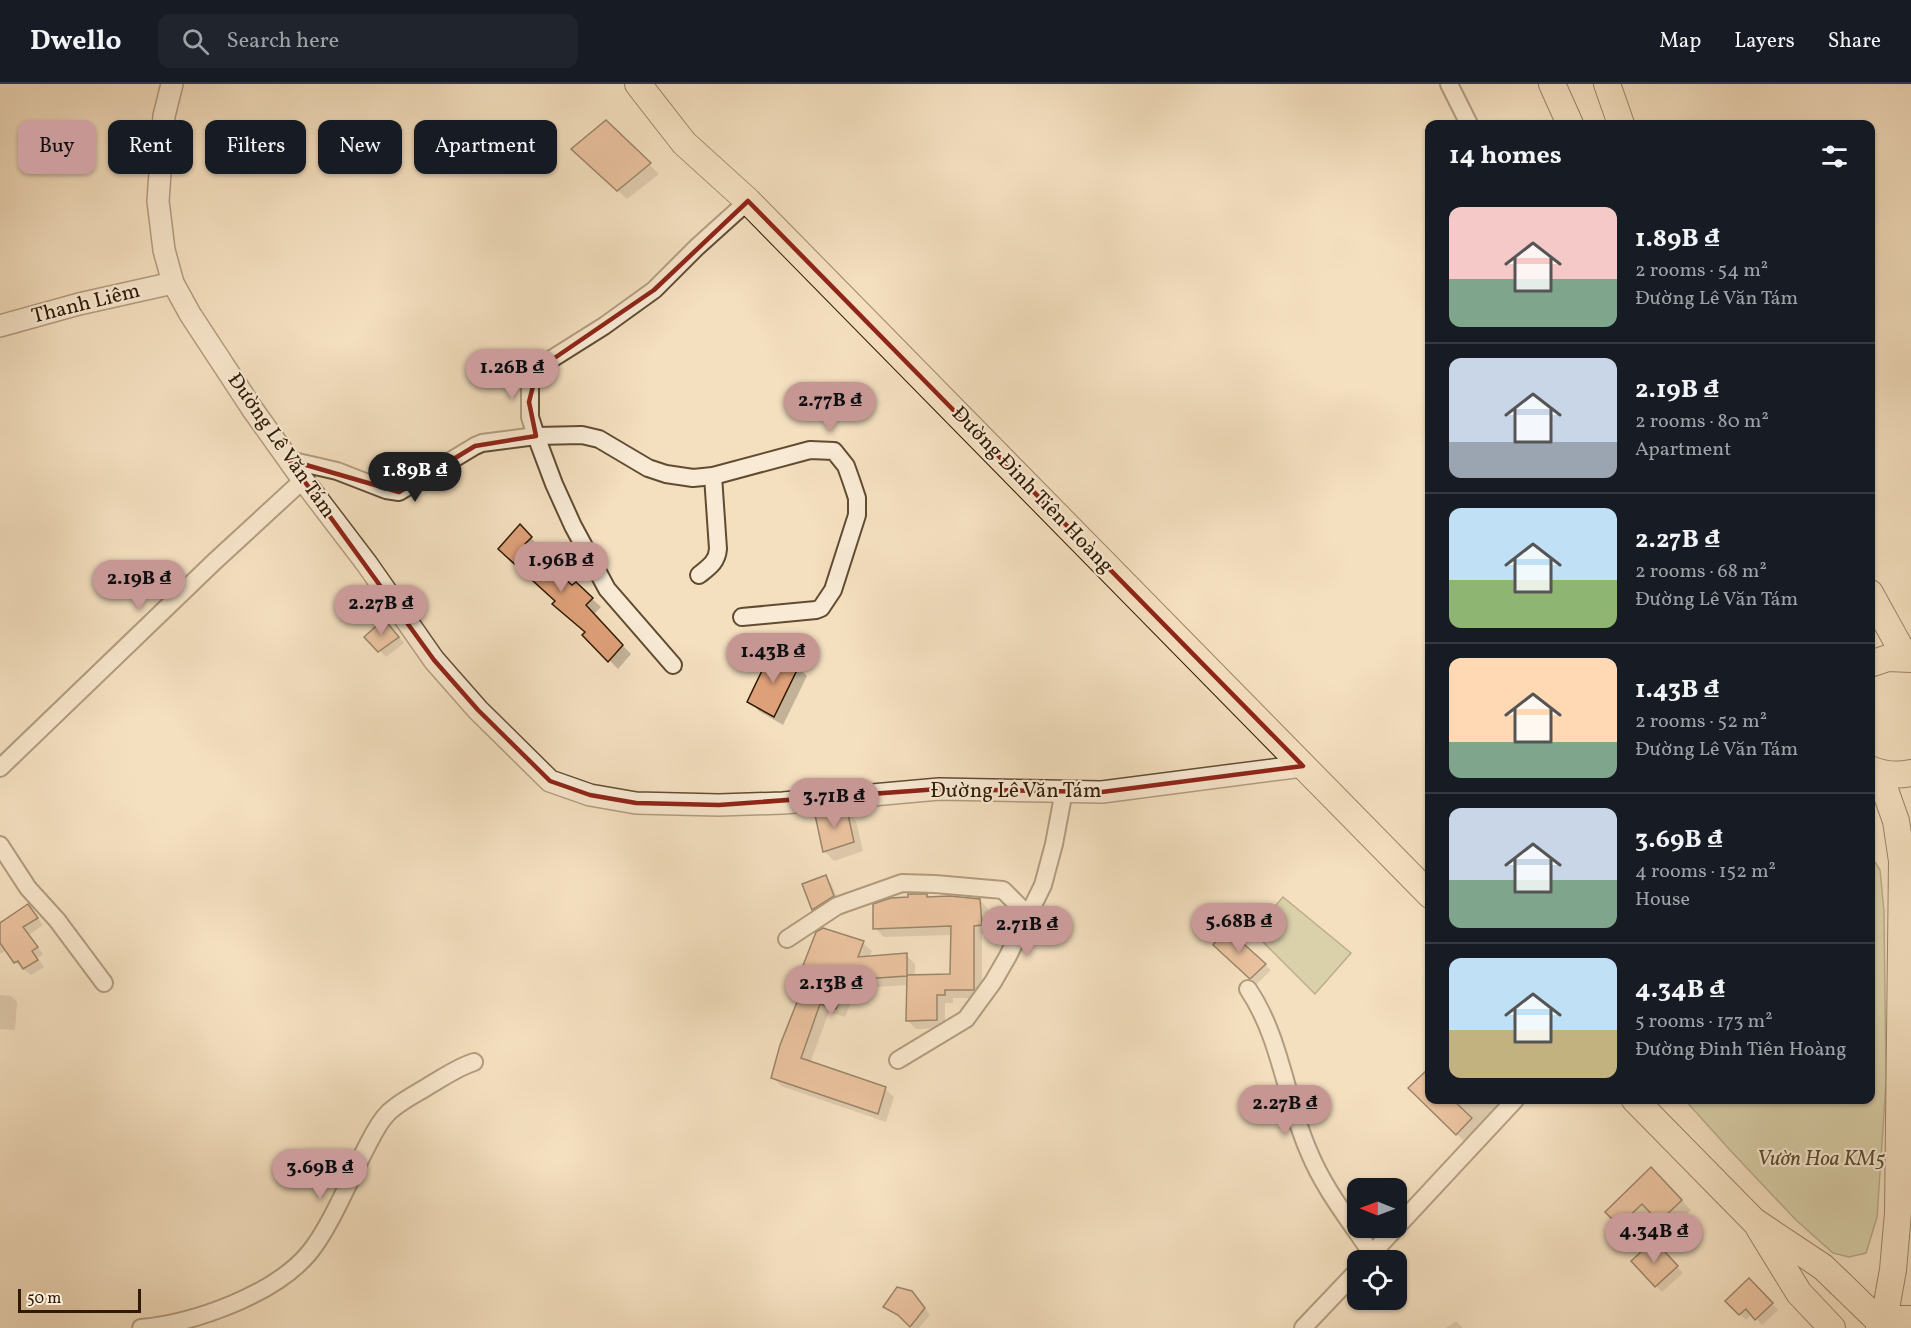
<!DOCTYPE html>
<meta charset="utf-8">
<style>
body{margin:0;font-family:Vollkorn,serif;background:#20242c;color:#f1f3f6;height:100vh;display:flex;flex-direction:column;font-size:22px;white-space:nowrap}
*{box-sizing:border-box;margin:0}
p{font-size:20px;color:#9ea1a6}
.icon{flex:none;width:33px;height:33px;fill:none;stroke:currentColor;stroke-width:2;stroke-linecap:round;stroke-linejoin:round}
.map{position:relative;flex:1;overflow:hidden}
.panel{position:absolute;left:1425px;top:36px;width:450px;height:984px;display:flex;flex-direction:column;background:#171b24;border-radius:12px;box-shadow:0 2px 4px #0004}
.panel>*{flex:none}
.hud{position:absolute;left:18px;top:36px;width:570px;height:54px;display:flex;gap:12px}
.needle{width:39px;rotate:271deg}
.fabs{position:absolute;left:1347px;top:1094px;display:grid;gap:12px}
.fabs a{display:grid;place-items:center;width:60px;height:60px;border-radius:12px;background:#171b24;box-shadow:0 2px 4px #0004;font-size:30px}
.scale{position:absolute;left:18px;bottom:15px;width:123px;box-sizing:border-box;padding-left:6px;border:3px solid #301b02;border-top:0;font-size:16px;line-height:21px;white-space:nowrap;color:#301b02;-webkit-text-stroke:4px #f8ead5;paint-order:stroke}
.price{position:absolute;translate:-50% -51px;padding:0 14px;border-radius:21px;background:#c59692;color:#111;font-size:20px;line-height:39px;filter:drop-shadow(0 2px 3px #0008)}
.price::after{content:'';position:absolute;left:50%;top:36px;width:18px;height:14px;margin-left:-9px;background:inherit;clip-path:polygon(0 0,100% 0,50% 100%)}
.price.selected{background:#222;color:#fff}
ul{padding:0;list-style:none}
li{display:flex;align-items:center;gap:18px;height:150px;padding:0 24px}
li+li{border-top:2px solid #363941}
li span{display:grid;place-items:center;flex:none;width:168px;height:120px;border-radius:12px;color:#555}
li>.icon{margin-inline-start:auto}
span .icon{width:72px;height:72px;fill:#fffc;stroke-width:1}
li b{font-size:26px}
h2{display:flex;justify-content:space-between;align-items:center;height:72px;padding:0 24px;font-size:26px}
.chip{padding:0 21px;border-radius:12px;background:#171b24;box-shadow:0 2px 4px #0004;font-size:21px;line-height:54px}
.chip.selected{background:#c59692;color:#111}
header{display:flex;align-items:center;gap:36px;box-sizing:border-box;height:84px;padding:0 30px;background:#171b24;border-bottom:2px solid #363941}
header strong{font-size:28px}
nav{display:flex;gap:33px;margin-inline-start:auto;font-size:21px}
.search{width:420px;height:54px;background:#20242c;display:flex;align-items:center;gap:15px;box-sizing:border-box;padding:0 21px;border-radius:12px;color:#9ea1a6;font-size:22px}
.map>svg:first-child{display:block}
.green{fill:#bbc292;stroke:#766e4a;stroke-width:1.5}
.shadow{fill:#0003}
.building{fill:#dea079;stroke:#301b02;stroke-width:1.5}
.lines{fill:none;stroke-linecap:round;stroke-linejoin:round}
.minor-casing{stroke:#614c31;stroke-width:20}
.tertiary-casing{stroke:#614c31;stroke-width:24}
.primary-casing{stroke:#301b02;stroke-width:28}
.minor{stroke:#f8ead5;stroke-width:16}
.tertiary{stroke:#f8ead5;stroke-width:21}
.primary{stroke:#f4dfbf;stroke-width:26}
.marked{fill:none;stroke:#8f2418;stroke-width:4.5;stroke-linejoin:round}
.labels{text-anchor:middle;dominant-baseline:central;stroke-width:4.5;stroke-linejoin:round;paint-order:stroke}
.street-label{font-size:21px;fill:#301b02;stroke:#f8ead5}
.park-label{font-size:21px;font-style:italic;fill:#5a4d2d;stroke:#f8ead5}
</style>
<header>
<strong>Dwello</strong>
<div class="search"><svg class="icon" aria-label="search" viewBox="0 0 24 24"><circle cx="10" cy="10" r="6"/><path d="M15 15l6 6"/></svg>Search here</div>
<nav><a>Map</a><a>Layers</a><a>Share</a></nav>
</header>
<div class="map">
<svg width="1911" height="1244" viewBox="0 0 1911 1244">
<rect width="100%" height="100%" fill="#f4dfbf"/>
<filter id="stains"><feTurbulence type="fractalNoise" baseFrequency=".00333" numOctaves="4"/><feColorMatrix values="0 0 0 0 .2 0 0 0 0 .09 0 0 0 0 .02 0 0 0 .5 -.17"/></filter>
<radialGradient id="worn" r=".72"><stop offset=".6" stop-color="#630" stop-opacity="0"/><stop offset="1" stop-color="#630" stop-opacity=".3"/></radialGradient>
<g class="green">
<path d="M1871,772l9,14 4,41 2,172 -9,134 -11,36 -17,4 -16,-4 -37,-33 -67,-71 -44,-49h185z"/>
<path d="M1283,813l68,56 -36,41 -62,-62z"/>
</g>
<g class="shadow">
<path d="M606,38l53,52 -32,25 -45,-41z"/>
<path d="M528,450l11,13 -6,6 39,34 4,-3 25,23 -8,8 38,39 -13,15 -33,-34 2,-2 -30,-32 -48,-44z"/>
<path d="M390,543l14,16 -18,14 -20,-20z"/>
<path d="M798,583l9,9 -24,49 -24,-14 -10,-10z"/>
<path d="M847,728l9,9 7,30 -29,10 -9,-9 -8,-36z"/>
<path d="M825,793l6,6 8,19 -20,13 -6,-6z"/>
<path d="M926,812l2,2 52,2 8,9 2,24 -8,1v64h-29v5h-8v25l-29,1 -8,-8v-36l-51,3 -12,29 -16,-5 -19,51 75,26 9,8 -8,25 -105,-36 -8,-8 26,-79 -5,-5 29,-64 40,13 9,8 -3,7 37,-3 9,9v13l36,-2 1,-40 -68,2 -9,-9z"/>
<path d="M28,822l15,19 -14,10 14,19 -5,4 6,9 -13,8 -16,-13 -8,-12 -7,4v-29z"/>
<path d="M1221,867l44,14 6,5 -14,14z"/>
<path d="M0,911l11,1 6,6 -2,28 -15,-1z"/>
<path d="M1410,1004l20,12h21l6,5 6,-5h44l-41,43z"/>
<path d="M1651,1085l40,41 -21,20 -18,-17 -22,22 -23,-23z"/>
<path d="M1654,1158l29,31 -21,19 -29,-31z"/>
<path d="M1749,1196l29,30 -16,15 -10,-11 -6,6 -19,-19z"/>
<path d="M918,1215l12,16 -11,13h-6l-28,-22z"/>
<path d="M1456,1237l7,7h-17z"/>
</g>
<g class="building">
<path d="M606,36l45,43 -34,28 -46,-42z"/>
<path d="M520,440l12,13 -7,7 47,41 4,-3 17,16 -7,7 37,40 -15,17 -26,-27 3,-3 -33,-28 3,-3 -57,-52z"/>
<path d="M384,535l15,18 -21,15 -14,-15z"/>
<path d="M771,568l28,14 -25,51 -27,-15z"/>
<path d="M847,726l7,32 -31,10 -8,-37 8,-3z"/>
<path d="M826,791l8,21 -22,14 -10,-26z"/>
<path d="M908,810h19v3l23,-1 30,3 2,26 -8,1v64h-29v5h-8v25l-31,1 1,-46 43,-1 1,-48 -78,3v-25l18,-6 17,-1z"/>
<path d="M28,820l10,14 -15,9 15,20 -6,4 6,9 -15,9 -5,-8 -4,2 -14,-20v-20z"/>
<path d="M823,844l41,13 -6,16 49,-4v23l-59,4 -12,29 -16,-5 -19,54 85,29 -8,27 -107,-36 9,-33 19,-48 -7,-3 24,-62z"/>
<path d="M1226,844l40,36 -16,15 -37,-34z"/>
<path d="M1430,983v33h23l19,18 -16,17 -48,-47z"/>
<path d="M1651,1083l31,33 -23,22 -17,-18 -23,22 -14,-14z"/>
<path d="M1654,1156l24,26 -23,21 -24,-26z"/>
<path d="M1749,1194l24,25 -18,17 -9,-11 -7,6 -14,-14z"/>
<path d="M897,1203l15,4 13,17 -15,19 -12,-12 -15,-8z"/>
</g>
<g class="lines">
<defs>
<g id="minor">
<path d="M1449,0l20,40"/>
<path d="M289,376l48,11 49,19 13,2 76,-46 7,-3 54,-7 46,-1 17,4 49,29 18,6 27,4 20,-2 97,-26 24,1 12,15 5,14 6,18v17l-24,75 -12,18 -5,2 -74,7"/>
<path d="M699,491c10,-8 18,-13 19,-26l-5,-73"/>
<path d="M673,581l-66,-76 -34,-63 -19,-42 -18,-48 -6,-19v-33l3,-8 9,-11 62,-39 50,-36 43,-43 51,-46"/>
<path d="M0,684l214,-206 89,-82"/>
<path d="M0,761l28,43 29,32 47,63"/>
<path d="M787,855l50,-33 65,-23 33,1 68,6 25,25"/>
<path d="M1248,905c33,49 37,109 61,163 15,37 41,69 63,102"/>
<path d="M898,976l68,-41 27,-37 15,-26 35,-71 11,-41 10,-53"/>
<path d="M1366,1176l149,-160"/>
<path d="M141,1244c53,-5 133,-33 168,-75 21,-26 39,-70 55,-101 7,-13 13,-28 24,-39 11,-11 28,-19 42,-28 14,-8 28,-18 44,-23"/>
<path d="M1303,1244l55,-58"/>
</g>
<g id="tertiary">
<path d="M172,0l-8,32 -6,85 6,49 9,33 17,31 63,96 50,70 64,84 67,96 44,50 72,71 40,14 46,8 83,2 64,-2 156,-14 163,3 201,-26"/>
<path d="M0,242l79,-22 94,-21"/>
</g>
<g id="primary">
<path d="M638,0l46,59 64,58 682,694"/>
<path d="M1552,0l18,40"/>
<path d="M1607,0l14,40"/>
<path d="M1870,509l36,65"/>
<path d="M1870,580l18,-6 23,1"/>
<path d="M1870,685c14,6 27,7 41,4"/>
<path d="M1879,689l17,48 6,40 -4,352 -5,57 -10,55"/>
<path d="M1635,1016l119,121 69,46 60,58"/>
<path d="M1759,1144l40,65 33,35"/>
<path d="M1879,1244l20,-9h12"/>
</g>
</defs>
<use href="#minor" class="minor-casing"/>
<use href="#tertiary" class="tertiary-casing"/>
<use href="#primary" class="primary-casing"/>
<use href="#minor" class="minor"/>
<use href="#tertiary" class="tertiary"/>
<use href="#primary" class="primary"/>
</g>
<path d="M0 0H1911V1244H0ZM748,117l555,565 -201,26 -163,-3 -220,16 -83,-2 -46,-8 -40,-14 -72,-71 -44,-50 -145,-200 110,32 76,-46 61,-10 -7,-34 8,-32 117,-80z" fill="#f4dfbf" fill-opacity=".55" fill-rule="evenodd"/>
<path class="marked" d="M748,117l555,565 -201,26 -163,-3 -220,16 -83,-2 -46,-8 -40,-14 -72,-71 -44,-50 -145,-200 110,32 76,-46 61,-10 -7,-34 8,-32 117,-80z"/>
<g class="labels">
<g class="street-label">
<text transform="translate(86 220) rotate(-14)">Thanh Liêm</text>
<text transform="translate(281 362) rotate(55)">Đường Lê Văn Tám</text>
<text transform="translate(1032 406) rotate(46)">Đường Đinh Tiên Hoàng</text>
<text x="1016" y="707">Đường Lê Văn Tám</text>
</g>
<g class="park-label">
<text x="1821" y="1075">Vườn Hoa KM5</text>
</g>
</g>
<rect width="100%" height="100%" filter="url(#stains)"/>
<rect width="100%" height="100%" fill="url(#worn)"/>
</svg>
<div class="fabs">
<a><svg class="needle" viewBox="-14 -14 28 28"><path d="M0-13l5 13h-10z" fill="#e53935"/><path d="M0 13l5-13h-10z" fill="#9ea1a6"/></svg></a>
<a><svg class="icon" aria-label="locate" viewBox="0 0 24 24"><circle cx="12" cy="12" r="6"/><path d="M12 2v4M12 18v4M2 12h4M18 12h4"/></svg></a>
</div>
<div class="scale">50 m</div>
<b class="price" style="left:512px;top:316px">1.26B ₫</b>
<b class="price" style="left:830px;top:349px">2.77B ₫</b>
<b class="price selected" style="left:415px;top:419px">1.89B ₫</b>
<b class="price" style="left:561px;top:509px">1.96B ₫</b>
<b class="price" style="left:139px;top:527px">2.19B ₫</b>
<b class="price" style="left:381px;top:552px">2.27B ₫</b>
<b class="price" style="left:773px;top:600px">1.43B ₫</b>
<b class="price" style="left:834px;top:745px">3.71B ₫</b>
<b class="price" style="left:1239px;top:870px">5.68B ₫</b>
<b class="price" style="left:1027px;top:873px">2.71B ₫</b>
<b class="price" style="left:831px;top:932px">2.13B ₫</b>
<b class="price" style="left:1285px;top:1052px">2.27B ₫</b>
<b class="price" style="left:320px;top:1116px">3.69B ₫</b>
<b class="price" style="left:1654px;top:1180px">4.34B ₫</b>
<div class="hud">
<a class="chip selected">Buy</a>
<a class="chip">Rent</a>
<a class="chip">Filters</a>
<a class="chip">New</a>
<a class="chip">Apartment</a>
</div>
<section class="panel">
<h2>14 homes<svg class="icon" aria-label="filters" viewBox="0 0 24 24"><path d="M4 7h16M4 17h16"/><circle cx="9" cy="7" r="2"/><circle cx="15" cy="17" r="2"/></svg></h2>
<ul>
<li><span style="background:linear-gradient(#f6c9c9 60%,#7fa58c 0)"><svg class="icon" aria-label="home" viewBox="0 0 24 24"><path d="M3 11l9-7 9 7M6 9v11h12V9"/></svg></span><div><b>1.89B ₫</b><p>2 rooms · 54 m²</p><p>Đường Lê Văn Tám</p></div></li>
<li><span style="background:linear-gradient(#c9d6e8 70%,#9aa5b1 0)"><svg class="icon" aria-label="home" viewBox="0 0 24 24"><path d="M3 11l9-7 9 7M6 9v11h12V9"/></svg></span><div><b>2.19B ₫</b><p>2 rooms · 80 m²</p><p>Apartment</p></div></li>
<li><span style="background:linear-gradient(#bfe0f5 60%,#8fb573 0)"><svg class="icon" aria-label="home" viewBox="0 0 24 24"><path d="M3 11l9-7 9 7M6 9v11h12V9"/></svg></span><div><b>2.27B ₫</b><p>2 rooms · 68 m²</p><p>Đường Lê Văn Tám</p></div></li>
<li><span style="background:linear-gradient(#ffd9b3 70%,#7fa58c 0)"><svg class="icon" aria-label="home" viewBox="0 0 24 24"><path d="M3 11l9-7 9 7M6 9v11h12V9"/></svg></span><div><b>1.43B ₫</b><p>2 rooms · 52 m²</p><p>Đường Lê Văn Tám</p></div></li>
<li><span style="background:linear-gradient(#c9d6e8 60%,#7fa58c 0)"><svg class="icon" aria-label="home" viewBox="0 0 24 24"><path d="M3 11l9-7 9 7M6 9v11h12V9"/></svg></span><div><b>3.69B ₫</b><p>4 rooms · 152 m²</p><p>House</p></div></li>
<li><span style="background:linear-gradient(#bfe0f5 60%,#c2b280 0)"><svg class="icon" aria-label="home" viewBox="0 0 24 24"><path d="M3 11l9-7 9 7M6 9v11h12V9"/></svg></span><div><b>4.34B ₫</b><p>5 rooms · 173 m²</p><p>Đường Đinh Tiên Hoàng</p></div></li>
</ul>
</section>
</div>
